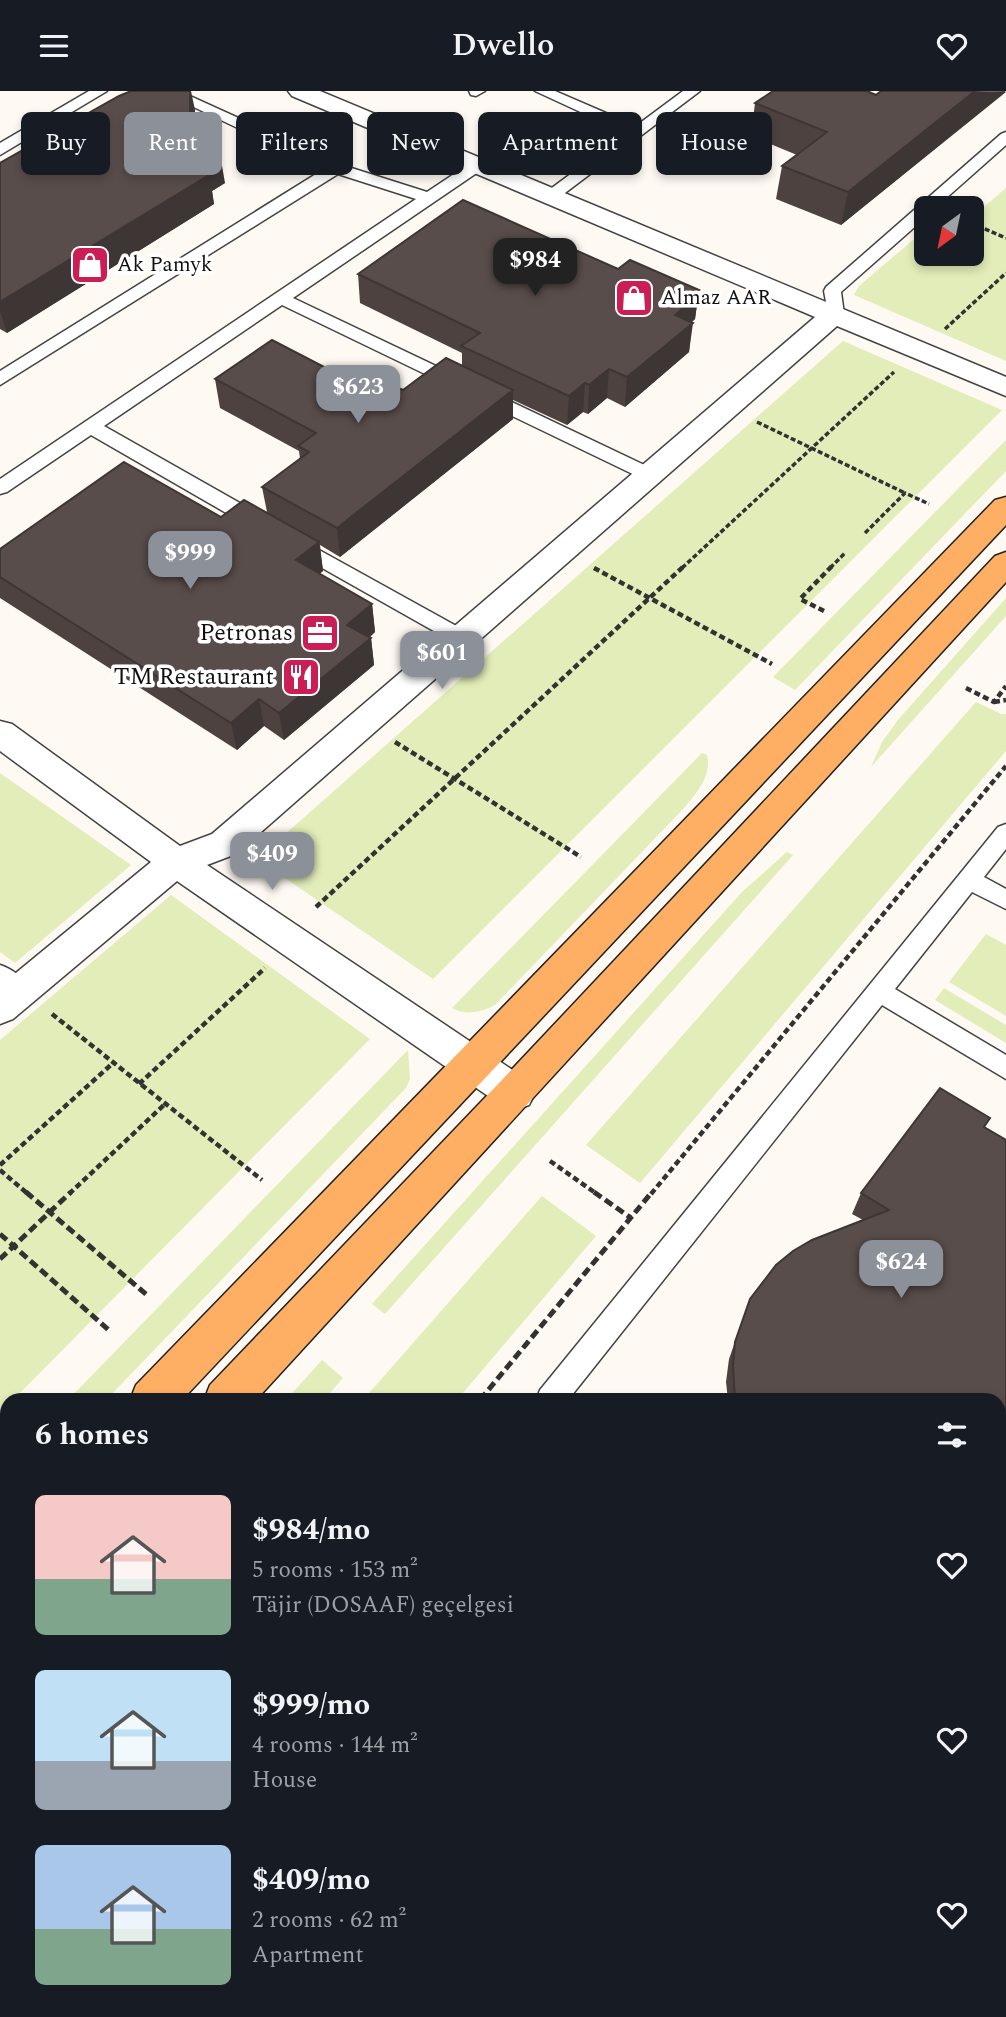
<!DOCTYPE html>
<meta charset="utf-8">
<style>
body{margin:0;font-family:Spectral,serif;background:#20242c;color:#f1f3f6;height:100vh;display:flex;flex-direction:column;font-size:26px;white-space:nowrap}
*{box-sizing:border-box;margin:0}
p{font-size:23px;color:#9ea1a6}
.icon{flex:none;width:38px;height:38px;fill:none;stroke:currentColor;stroke-width:2;stroke-linecap:round;stroke-linejoin:round}
.map{position:relative;flex:1;overflow:hidden}
.panel{position:absolute;left:0px;top:1302px;width:1006px;height:625px;display:flex;flex-direction:column;background:#171b24;border-radius:21px 21px 0 0;box-shadow:0 4px 10px #0003}
.panel>*{flex:none}
.guide{position:absolute;left:21px;top:21px;width:964px;height:63px;display:flex;gap:14px}
.needle{width:46px;rotate:213deg}
.buttons{position:absolute;left:914px;top:105px;display:grid;gap:14px}
.buttons a{display:grid;place-items:center;width:70px;height:70px;border-radius:10px;background:#171b24;box-shadow:0 4px 10px #0003;font-size:35px}
.price{position:absolute;translate:-50% -60px;padding:0 16px;border-radius:14px;background:#8c9099;color:#fff;font-size:23px;line-height:46px;filter:drop-shadow(0 2px 4px #0008)}
.price::after{content:'';position:absolute;left:50%;top:42px;width:21px;height:16px;margin-left:-10px;background:inherit;clip-path:polygon(0 0,100% 0,50% 100%)}
.price.active{background:#222;color:#fff}
ul{padding:0;list-style:none}
li{display:flex;align-items:center;gap:21px;height:175px;padding:0 35px}
li span{display:grid;place-items:center;flex:none;width:196px;height:140px;border-radius:10px;color:#555}
li>.icon{margin-inline-start:auto}
span .icon{width:84px;height:84px;fill:#fffc;stroke-width:1}
li b{font-size:30px}
h2{display:flex;justify-content:space-between;align-items:center;height:84px;padding:0 35px;font-size:30px}
.pill{padding:0 24px;border-radius:10px;background:#171b24;box-shadow:0 4px 10px #0003;font-size:24px;line-height:63px}
.pill.active{background:#8c9099;color:#fff}
header{display:flex;justify-content:space-between;align-items:center;height:91px;padding:0 35px;background:#171b24;font-size:32px;font-weight:600}
.map>svg:first-child{display:block}
.green{fill:#e2edb9}
.lines{fill:none;stroke-linecap:round;stroke-linejoin:round}
.service-casing{stroke:#434343;stroke-width:3}
.minor-casing{stroke:#434343;stroke-width:3}
.primary-casing{stroke:#212121;stroke-width:3}
.path-far2{stroke:#323232;stroke-width:3.5;stroke-dasharray:5 2.5;stroke-linecap:butt}
.path-far1{stroke:#323232;stroke-width:4.5;stroke-dasharray:6 3.5;stroke-linecap:butt}
.path{stroke:#323232;stroke-width:5;stroke-dasharray:9 4.5;stroke-linecap:butt}
.service{fill:#fff;fill-rule:evenodd}
.minor{fill:#fff;fill-rule:evenodd}
.primary{fill:#ffaf63;fill-rule:evenodd}
.wall{fill:#4d4240}
.shaded-wall{fill:#3e3634}
.building{fill:#594d4b;stroke:#3e3634;stroke-width:2}
.labels{text-anchor:middle;dominant-baseline:central;stroke-width:7;stroke-linejoin:round;paint-order:stroke}
.far-poi-label{font-size:21px;fill:#101010;stroke:#fff;text-anchor:start}
.poi-label{font-size:24px;fill:#101010;stroke:#fff;text-anchor:end}
</style>
<header><svg class="icon" aria-label="menu" viewBox="0 0 24 24"><path d="M4 6h16M4 12h16M4 18h16"/></svg>Dwello<svg class="icon" aria-label="heart" viewBox="0 0 24 24"><path d="M12 20l-8-8c-3-5 5-10 8-4 3-6 11-1 8 4z"/></svg></header>
<div class="map">
<svg width="1006" height="1926" viewBox="0 0 1006 1926">
<rect width="100%" height="100%" fill="#fff9f3"/>
<g class="green">
<path d="M1006,97v173l-152,-66 5,-9 67,-57v25h45v-36z"/>
<path d="M843,250l159,69 -569,569 -176,-120z"/>
<path d="M1006,349v31l-211,219 -22,-13z"/>
<path d="M1006,507v18l-135,151 11,-25 16,-22z"/>
<path d="M976,611l25,12h5v37l-366,432 -54,-38z"/>
<path d="M702,662l5,2c5,20 -9,36 -21,51l-191,199c-13,7 -29,11 -43,3z"/>
<path d="M0,682l131,92 -116,98 -15,-11z"/>
<path d="M787,761l6,3 -408,459 -13,-10 370,-412z"/>
<path d="M171,804l199,144 -357,361h-6v6l-7,7v-373z"/>
<path d="M986,843l20,11v71l-57,-34z"/>
<path d="M944,897l62,37v18l-71,-43z"/>
<path d="M408,959l2,29 -4,9 -300,312h-38z"/>
<path d="M542,1105l54,40 -139,164h-94z"/>
<path d="M322,1269l21,18 -19,22h-38z"/>
<path d="M7,1713v97l-7,8v-97z"/>
<path d="M7,1916v4h91l-5,6h-93z"/>
<path d="M120,1920h94l6,6h-105z"/>
<path d="M273,1920h177l-4,6h-177z"/>
<path d="M487,1920h115l-4,6h-105z"/>
<path d="M624,1920h104l-4,6h-104z"/>
</g>
<g class="lines">
<defs>
<g id="service">
<path d="M89,0h18l-107,64v-12z"/>
<path d="M160,0h19l163,74 85,27 45,-30h12l2,3 -2,3 -191,130 364,173 2,4 -2,4h-14l-361,-174 -178,121 164,93 3,5 -3,5h-14l-163,-94 -84,57 -7,2v-15l416,-280 -78,-25 -338,211v-14l324,-202z"/>
<path d="M469,0h16l-9,5 -5,-1z"/>
<path d="M535,0h20l81,35 47,-35h17l-143,108 -6,2 -8,-5 2,-3 81,-60z"/>
<path d="M1006,41v13l-71,63h-9v9l-85,75 3,22 -9,5 -6,-1 -5,-27 2,-4 175,-153z"/>
<path d="M292,444l177,98 3,5 -3,5 -7,2 -7,-2 -170,-96 -3,-5 3,-5z"/>
<path d="M1006,733v25l-22,28 22,12v20l-34,-17 -77,97 111,66v24l-124,-74 -314,395h-32l4,-10 458,-563z"/>
<path d="M0,874c12,4 26,14 32,26l-4,7 -8,3 -20,-12z"/>
<path d="M930,1920h38l3,6h-39z"/>
</g>
<path id="minor" d="M288,0h32l686,286v19l-169,-70 -601,528 -29,11 322,216 6,12 -6,12 -14,5 -14,-5 -324,-224 -164,138 -13,5v-38l151,-124 -151,-111v-30l12,3 168,122 32,-12 603,-517 -523,-221z"/>
<g id="primary">
<path d="M1006,406v28l-824,875h-52l6,-15 859,-885z"/>
<path d="M1006,461v30l-750,818h-52l6,-15 291,-304 494,-525z"/>
<path d="M7,1436v51l-7,3v-51z"/>
<path d="M7,1523v53l-7,3v-53z"/>
</g>
</defs>
<use href="#service" class="service-casing"/>
<use href="#minor" class="minor-casing"/>
<use href="#primary" class="primary-casing"/>
<g class="path-far2">
<path d="M971,132l35,15"/>
<path d="M945,238l61,-56"/>
<path d="M757,331l148,71"/>
<path d="M865,442l40,-40 24,11"/>
<path d="M682,477l212,-196"/>
<path d="M830,477l15,-15"/>
</g>
<g class="path-far1">
<path d="M594,477l178,96"/>
<path d="M824,520l-24,-12 32,-33"/>
<path d="M966,597l28,14 12,-16"/>
<path d="M994,611l12,-2"/>
<path d="M395,651l186,115"/>
<path d="M316,816l368,-341"/>
<path d="M52,923l210,166"/>
<path d="M139,993l126,-116"/>
<path d="M550,1070l47,33"/>
<path d="M0,1074l113,-102"/>
<path d="M0,1079l28,24"/>
<path d="M69,1103l96,-90"/>
<path d="M651,1103l355,-428"/>
</g>
<g class="path">
<path d="M26,1101l121,103"/>
<path d="M594,1101l37,26"/>
<path d="M0,1143l111,98"/>
<path d="M0,1168l71,-67"/>
<path d="M480,1309l172,-208"/>
<path d="M0,1831l7,-8"/>
<path d="M999,1895l7,5"/>
<path d="M228,1920l6,6"/>
<path d="M473,1920l7,6"/>
<path d="M104,1926l5,-6"/>
<path d="M258,1926l5,-6"/>
<path d="M457,1926l5,-6"/>
<path d="M608,1926l4,-6"/>
<path d="M736,1926l4,-6"/>
</g>
<use href="#service" class="service"/>
<use href="#minor" class="minor"/>
<use href="#primary" class="primary"/>
</g>
<g class="wall">
<path d="M1006,0l-165,134 -65,-26 6,-33 15,-11 -46,-19 4,-33 121,-8z"/>
<path d="M195,19v32l30,41 -13,8 2,13 -207,129 -7,-4v-166z"/>
<path d="M618,178l81,21 -4,29 -3,3 -3,30 -64,55 -18,-9 -19,16 -5,-2 -16,13 -54,-25v19l-173,138 -20,-12 3,26 -4,3 53,30 3,28 -5,5 1,1 3,27 -90,75 -20,-14 -27,24 -237,-152v-49l221,-32 46,-5 -5,-25 38,-28 -1,-8 -79,-43 -5,-29 163,16 25,-5 59,-24v-13l-102,-50 -2,-29z"/>
<path d="M985,1036l21,13v727l-7,-6v-461h-271l-2,-18 3,-23 21,-60 113,-79 -11,-6 9,-21z"/>
</g>
<g class="shaded-wall">
<path d="M190,0h1l4,19v59l-5,-30z"/>
<path d="M975,0l31,1 -165,133 7,-33z"/>
<path d="M220,63l5,29 -13,8 2,13 -207,129 -7,-22v-9l196,-134z"/>
<path d="M699,199l-4,29 -7,6 5,-2 -4,29 -64,55 2,-30 59,-77z"/>
<path d="M609,278l-2,29 -19,16 1,-29z"/>
<path d="M585,292l-2,29 -16,13 2,-29z"/>
<path d="M513,299v29l-173,138 -3,-29z"/>
<path d="M319,451l4,29 -22,18 -5,-29z"/>
<path d="M372,513l3,28 -25,21 -3,-28z"/>
<path d="M371,547l3,27 -90,75 -5,-27z"/>
<path d="M259,608l5,27 -27,24 -6,-27z"/>
</g>
<g class="building">
<path d="M131,0h59v48l30,15 -24,14 13,7 -209,127v-139l119,-67z"/>
<path d="M773,0h94l9,4 5,-4h94l-127,101 -66,-26 45,-34 -72,-29z"/>
<path d="M463,109l155,69 12,-9 69,30 -13,10 4,2 -15,13 18,8 -66,54 -18,-8 -20,16 -4,-2 -16,13 -108,-50 19,-13 -122,-59z"/>
<path d="M272,249l106,55 13,-10 12,5 43,-32 67,32 -176,138 -75,-41 47,-35 -11,-6 18,-13 -101,-54z"/>
<path d="M124,371l97,55 23,-17 75,42 -23,18 76,44 -25,21 24,13 -92,75 -20,-14 -28,24 -231,-146v-28z"/>
<path d="M940,997l50,30 -6,9 22,13v710l-7,-5v-445h-264l-2,-35 2,-23 15,-43 26,-34 17,-14 19,-11 77,-30 -28,-17z"/>
</g>
<defs>
<symbol id="shop-square" viewBox="-11 -11 22 22"><rect x="-9" y="-9" width="18" height="18" rx="4" fill="#ca1e54" stroke="#fff"/><path d="M-5-2.5h2.3a2.7 3.5 0 0 1 5.4 0H5L5.5 6h-11ZM-1.5-2.5h3a1.5 2.3 0 0 0-3 0Z" fill="#fff"/></symbol>
<symbol id="office-square" viewBox="-11 -11 22 22"><rect x="-9" y="-9" width="18" height="18" rx="4" fill="#ca1e54" stroke="#fff"/><path d="M-6-3h4V-5.5h4V-3h4V5H-6ZM-1-4.5V-3h2v-1.5ZM-6 0V1H6V0Z" fill="#fff"/></symbol>
<symbol id="restaurant-square" viewBox="-11 -11 22 22"><rect x="-9" y="-9" width="18" height="18" rx="4" fill="#ca1e54" stroke="#fff"/><path d="M-5-6h1v4h1v-4h1v4h1v-4h1v5L-1.5 .5V6h-2V.5L-5-1ZM5-6V6H3V1.5H1.5Q1.5-4 5-6Z" fill="#fff"/></symbol>
</defs>
<g fill-rule="evenodd">
<use href="#shop-square" x="68" y="152" width="44" height="44"/>
<use href="#shop-square" x="612" y="185" width="44" height="44"/>
<use href="#office-square" x="298" y="520" width="44" height="44"/>
<use href="#restaurant-square" x="279" y="564" width="44" height="44"/>
</g>
<g class="labels">
<g class="far-poi-label">
<text x="117" y="174">Ak Pamyk</text>
<text x="661" y="207">Almaz AAR</text>
</g>
<g class="poi-label">
<text x="293" y="542">Petronas</text>
<text x="274" y="586">TM Restaurant</text>
</g>
</g>
</svg>
<div class="buttons">
<a><svg class="needle" viewBox="-14 -14 28 28"><path d="M0-13l5 13h-10z" fill="#e53935"/><path d="M0 13l5-13h-10z" fill="#9ea1a6"/></svg></a>
</div>
<b class="price active" style="left:535px;top:207px">$984</b>
<b class="price" style="left:358px;top:334px">$623</b>
<b class="price" style="left:190px;top:500px">$999</b>
<b class="price" style="left:442px;top:600px">$601</b>
<b class="price" style="left:272px;top:801px">$409</b>
<b class="price" style="left:901px;top:1209px">$624</b>
<div class="guide">
<a class="pill">Buy</a>
<a class="pill active">Rent</a>
<a class="pill">Filters</a>
<a class="pill">New</a>
<a class="pill">Apartment</a>
<a class="pill">House</a>
</div>
<section class="panel">
<h2>6 homes<svg class="icon" aria-label="filters" viewBox="0 0 24 24"><path d="M4 7h16M4 17h16"/><circle cx="9" cy="7" r="2"/><circle cx="15" cy="17" r="2"/></svg></h2>
<ul>
<li><span style="background:linear-gradient(#f6c9c9 60%,#7fa58c 0)"><svg class="icon" aria-label="home" viewBox="0 0 24 24"><path d="M3 11l9-7 9 7M6 9v11h12V9"/></svg></span><div><b>$984/mo</b><p>5 rooms · 153 m²</p><p>Täjir (DOSAAF) geçelgesi</p></div><svg class="icon" aria-label="heart" viewBox="0 0 24 24"><path d="M12 20l-8-8c-3-5 5-10 8-4 3-6 11-1 8 4z"/></svg></li>
<li><span style="background:linear-gradient(#bfe0f5 65%,#9aa5b1 0)"><svg class="icon" aria-label="home" viewBox="0 0 24 24"><path d="M3 11l9-7 9 7M6 9v11h12V9"/></svg></span><div><b>$999/mo</b><p>4 rooms · 144 m²</p><p>House</p></div><svg class="icon" aria-label="heart" viewBox="0 0 24 24"><path d="M12 20l-8-8c-3-5 5-10 8-4 3-6 11-1 8 4z"/></svg></li>
<li><span style="background:linear-gradient(#a9c7e8 60%,#7fa58c 0)"><svg class="icon" aria-label="home" viewBox="0 0 24 24"><path d="M3 11l9-7 9 7M6 9v11h12V9"/></svg></span><div><b>$409/mo</b><p>2 rooms · 62 m²</p><p>Apartment</p></div><svg class="icon" aria-label="heart" viewBox="0 0 24 24"><path d="M12 20l-8-8c-3-5 5-10 8-4 3-6 11-1 8 4z"/></svg></li>
</ul>
</section>
</div>
